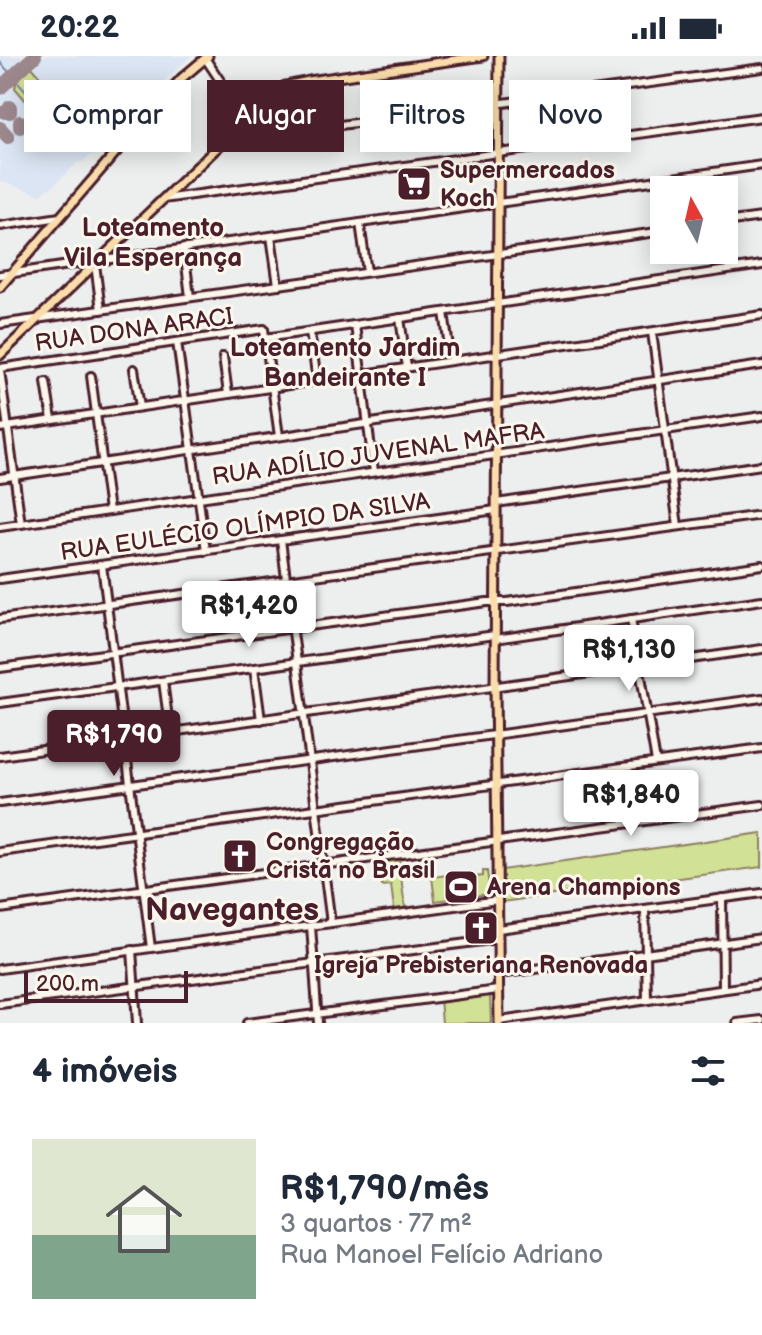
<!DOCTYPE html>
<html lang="pt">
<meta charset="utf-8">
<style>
body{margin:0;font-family:"Balsamiq Sans",sans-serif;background:#f2f2f3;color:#1f2937;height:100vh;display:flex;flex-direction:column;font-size:30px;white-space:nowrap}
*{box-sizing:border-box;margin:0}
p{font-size:26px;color:#747a83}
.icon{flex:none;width:44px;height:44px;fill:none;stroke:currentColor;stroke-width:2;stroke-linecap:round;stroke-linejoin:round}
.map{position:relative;height:967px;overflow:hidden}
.panel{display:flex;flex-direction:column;background:#fff;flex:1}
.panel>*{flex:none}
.guide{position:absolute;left:24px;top:24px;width:714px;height:72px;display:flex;gap:16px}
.needle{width:52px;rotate:352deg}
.fabs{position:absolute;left:650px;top:120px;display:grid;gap:16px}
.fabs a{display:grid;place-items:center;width:88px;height:88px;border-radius:0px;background:#fff;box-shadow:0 4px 20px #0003;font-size:40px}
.scale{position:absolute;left:24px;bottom:20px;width:164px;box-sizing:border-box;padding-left:8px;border:4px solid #4a1f2b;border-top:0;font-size:22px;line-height:28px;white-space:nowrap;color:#4a1f2b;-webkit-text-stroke:6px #fbf7ec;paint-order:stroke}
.price{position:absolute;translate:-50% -68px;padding:0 18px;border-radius:8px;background:#fff;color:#222;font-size:26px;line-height:52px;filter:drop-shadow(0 2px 4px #0008)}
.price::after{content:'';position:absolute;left:50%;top:48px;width:24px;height:18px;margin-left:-12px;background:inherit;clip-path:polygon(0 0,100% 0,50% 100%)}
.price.selected{background:#4a1f2b;color:#fff}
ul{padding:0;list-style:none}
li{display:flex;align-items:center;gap:24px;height:200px;padding:0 32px}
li+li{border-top:2px solid #e0e1e3}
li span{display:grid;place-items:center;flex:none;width:224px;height:160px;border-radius:0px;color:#555}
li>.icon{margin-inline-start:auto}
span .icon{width:96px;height:96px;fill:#fffc;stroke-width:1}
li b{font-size:34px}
h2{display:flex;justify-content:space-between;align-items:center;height:96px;padding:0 32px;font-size:34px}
.pill{padding:0 28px;border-radius:0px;background:#fff;box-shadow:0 4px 20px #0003;font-size:28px;line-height:72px}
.pill.selected{background:#4a1f2b;color:#fff}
.status{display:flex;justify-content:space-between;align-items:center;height:56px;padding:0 40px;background:#fff;direction:ltr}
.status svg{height:22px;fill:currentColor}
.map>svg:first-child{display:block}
.built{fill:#dce5f3}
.green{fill:#d1e195;stroke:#8e8060;stroke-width:2}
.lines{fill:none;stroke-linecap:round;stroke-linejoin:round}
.stream{stroke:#7a89a6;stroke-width:2}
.taxiway{stroke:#9c878d;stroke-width:14}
.minor-casing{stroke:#4a1f2b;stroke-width:12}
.major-casing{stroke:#4a1f2b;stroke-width:13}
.minor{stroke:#fbf7ec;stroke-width:6}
.major{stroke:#faddab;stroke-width:7}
.labels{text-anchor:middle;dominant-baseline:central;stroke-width:6;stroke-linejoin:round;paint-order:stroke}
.poi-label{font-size:24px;font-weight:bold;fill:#4a1f2b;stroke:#fbf7ec;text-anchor:start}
.street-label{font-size:24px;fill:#4a1f2b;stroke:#fbf7ec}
.neighbourhood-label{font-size:26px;font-weight:bold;fill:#4a1f2b;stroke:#fbf7ec}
.district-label{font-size:32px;font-weight:bold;fill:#4a1f2b;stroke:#fbf7ec}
</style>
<div class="status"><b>20:22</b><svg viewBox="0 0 49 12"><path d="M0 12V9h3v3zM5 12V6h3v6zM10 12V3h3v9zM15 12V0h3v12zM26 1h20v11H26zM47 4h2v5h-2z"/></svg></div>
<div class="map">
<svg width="762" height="967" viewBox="0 0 762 967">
<rect width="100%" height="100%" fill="#edefef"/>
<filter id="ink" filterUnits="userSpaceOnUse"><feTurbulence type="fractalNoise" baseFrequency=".0125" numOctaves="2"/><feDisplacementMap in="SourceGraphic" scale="16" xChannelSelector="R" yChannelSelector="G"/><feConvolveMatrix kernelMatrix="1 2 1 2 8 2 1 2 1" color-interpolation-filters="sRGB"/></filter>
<g filter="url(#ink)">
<path class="built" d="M0,0h191l-55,50 -3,18 -25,28 -12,-12 -1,11 -13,12 -3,-2 -29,28 -2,-1 -7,7 -41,-14z"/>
<g class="green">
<path d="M31,10l25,29 -1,5 -4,2 -8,-13 -5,-1 -3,2v5l10,8 1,5 -8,7 -23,-27 2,-9z"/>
<path d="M762,777v34l-261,35v-32z"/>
<path d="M399,804l6,48 -11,1 -3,-24 -9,1 -3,-23z"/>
<path d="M483,815h4l3,23 -55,7 -3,-24 15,-2 1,5 35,-4z"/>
<path d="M490,937l1,30h-49l-2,-24z"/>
</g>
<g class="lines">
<g class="stream">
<path d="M0,6l8,9"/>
<path d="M18,26l18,20"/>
</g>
<g class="taxiway">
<path d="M0,32l35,-32"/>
<path d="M5,56h5v-5"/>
<path d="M20,71v-5l5,1"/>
<path d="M0,72l8,9"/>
</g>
<defs>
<g id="minor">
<path d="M205,2l34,51 5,13"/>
<path d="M231,79l13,3 518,-70"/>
<path d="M163,143l599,-82"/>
<path d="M724,166l38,-5"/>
<path d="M360,167l7,49"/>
<path d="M0,170l60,-9"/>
<path d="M271,180l7,49"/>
<path d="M184,192l6,49"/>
<path d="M95,208l6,46"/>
<path d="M0,219l762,-110"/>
<path d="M444,256l7,49"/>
<path d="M400,262l7,50"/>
<path d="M0,268l664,-93"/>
<path d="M355,269l19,147"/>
<path d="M310,276l7,49"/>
<path d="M652,276l26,194"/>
<path d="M265,282l497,-73"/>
<path d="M177,286l29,209"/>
<path d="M223,301l5,37"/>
<path d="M0,312l264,-39 15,107"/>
<path d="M134,313l6,38"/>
<path d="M0,314l21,154"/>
<path d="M91,320l18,135"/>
<path d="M46,326l6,38"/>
<path d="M0,372l762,-113"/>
<path d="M0,422l762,-113"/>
<path d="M496,447l266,-38"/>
<path d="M0,471l762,-111"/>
<path d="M281,484l50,383"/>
<path d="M102,509l49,383"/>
<path d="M0,523l496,-69"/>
<path d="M0,563l762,-104"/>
<path d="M631,563l25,143"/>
<path d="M495,583l267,-39"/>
<path d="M0,612l487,-66h20l255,-37"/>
<path d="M254,612l7,52"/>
<path d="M163,625l7,52"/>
<path d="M0,647l495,-68"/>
<path d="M0,700l762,-107"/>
<path d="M0,747l762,-105"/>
<path d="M0,796l762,-104"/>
<path d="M722,842l1,91"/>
<path d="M0,853l762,-104"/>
<path d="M645,853l2,91"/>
<path d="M311,870l7,97"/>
<path d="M498,873l264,-36"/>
<path d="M132,894l5,73"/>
<path d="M0,913l498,-69"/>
<path d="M498,918l264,-36"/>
<path d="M0,948l498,-65"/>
<path d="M499,965l263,-37"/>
<path d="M247,967l251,-33"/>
<path d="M737,967l25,-3"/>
</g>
<g id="major">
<path d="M499,0l-4,631 4,336"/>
<path d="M0,231l154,-179 28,-30 26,-22"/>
<path d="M0,299l246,-235 39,-34 24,-5 174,-25"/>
</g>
</defs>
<use href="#minor" class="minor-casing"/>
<use href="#major" class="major-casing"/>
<use href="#minor" class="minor"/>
<use href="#major" class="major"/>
</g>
</g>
<defs>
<symbol id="supermarket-square" viewBox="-11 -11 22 22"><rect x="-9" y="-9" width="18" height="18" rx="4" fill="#4a1f2b" stroke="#fbf7ec"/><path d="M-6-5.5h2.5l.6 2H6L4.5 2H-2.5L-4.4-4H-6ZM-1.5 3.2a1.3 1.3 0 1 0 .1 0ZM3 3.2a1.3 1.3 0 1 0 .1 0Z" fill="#fff"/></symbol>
<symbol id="church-square" viewBox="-11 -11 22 22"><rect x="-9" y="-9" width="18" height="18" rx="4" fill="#4a1f2b" stroke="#fbf7ec"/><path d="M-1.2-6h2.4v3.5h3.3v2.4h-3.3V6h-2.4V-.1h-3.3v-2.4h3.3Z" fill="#fff"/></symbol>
<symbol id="stadium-square" viewBox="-11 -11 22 22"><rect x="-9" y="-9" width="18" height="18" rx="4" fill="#4a1f2b" stroke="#fbf7ec"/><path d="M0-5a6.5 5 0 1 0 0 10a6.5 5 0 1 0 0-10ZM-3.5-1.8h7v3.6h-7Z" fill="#fff"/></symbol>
</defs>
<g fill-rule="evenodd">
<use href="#supermarket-square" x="394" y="108" width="40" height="40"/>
<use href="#church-square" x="220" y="780" width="40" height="40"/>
<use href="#stadium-square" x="441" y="811" width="40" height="40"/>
<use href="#church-square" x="461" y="852" width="40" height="40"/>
</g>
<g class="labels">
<g class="poi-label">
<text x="440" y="114">Supermercados<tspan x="440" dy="28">Koch</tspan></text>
<text x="266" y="786">Congregação<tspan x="266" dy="28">Cristã no Brasil</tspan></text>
<text x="487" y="831">Arena Champions</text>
<text x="481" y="909" text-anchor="middle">Igreja Prebisteriana Renovada</text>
</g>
<g class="street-label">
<text transform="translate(134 274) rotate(-8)">RUA DONA ARACI</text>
<text transform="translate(378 398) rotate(-8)">RUA ADÍLIO JUVENAL MAFRA</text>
<text transform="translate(245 471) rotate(-8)">RUA EULÉCIO OLÍMPIO DA SILVA</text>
</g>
<g class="neighbourhood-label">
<text x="153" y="172">Loteamento<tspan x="153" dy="30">Vila Esperança</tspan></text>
<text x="345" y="292">Loteamento Jardim<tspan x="345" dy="30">Bandeirante I</tspan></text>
</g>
<g class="district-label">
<text x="232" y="854">Navegantes</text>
</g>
</g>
</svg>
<div class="fabs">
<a><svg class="needle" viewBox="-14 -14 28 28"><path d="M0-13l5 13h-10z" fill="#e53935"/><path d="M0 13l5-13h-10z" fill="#747a83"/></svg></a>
</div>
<div class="scale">200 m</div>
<b class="price" style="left:249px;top:593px">R$1,420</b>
<b class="price" style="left:629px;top:637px">R$1,130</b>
<b class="price selected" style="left:114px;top:722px">R$1,790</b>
<b class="price" style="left:631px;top:782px">R$1,840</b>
<div class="guide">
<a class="pill">Comprar</a>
<a class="pill selected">Alugar</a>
<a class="pill">Filtros</a>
<a class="pill">Novo</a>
</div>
</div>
<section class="panel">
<h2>4 imóveis<svg class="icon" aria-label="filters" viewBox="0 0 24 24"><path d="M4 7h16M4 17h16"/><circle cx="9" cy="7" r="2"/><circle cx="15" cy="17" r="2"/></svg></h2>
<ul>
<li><span style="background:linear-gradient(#dfe7d0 60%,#7fa58c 0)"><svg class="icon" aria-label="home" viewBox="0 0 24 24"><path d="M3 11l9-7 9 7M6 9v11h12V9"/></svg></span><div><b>R$1,790/mês</b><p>3 quartos · 77 m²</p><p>Rua Manoel Felício Adriano</p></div></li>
</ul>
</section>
